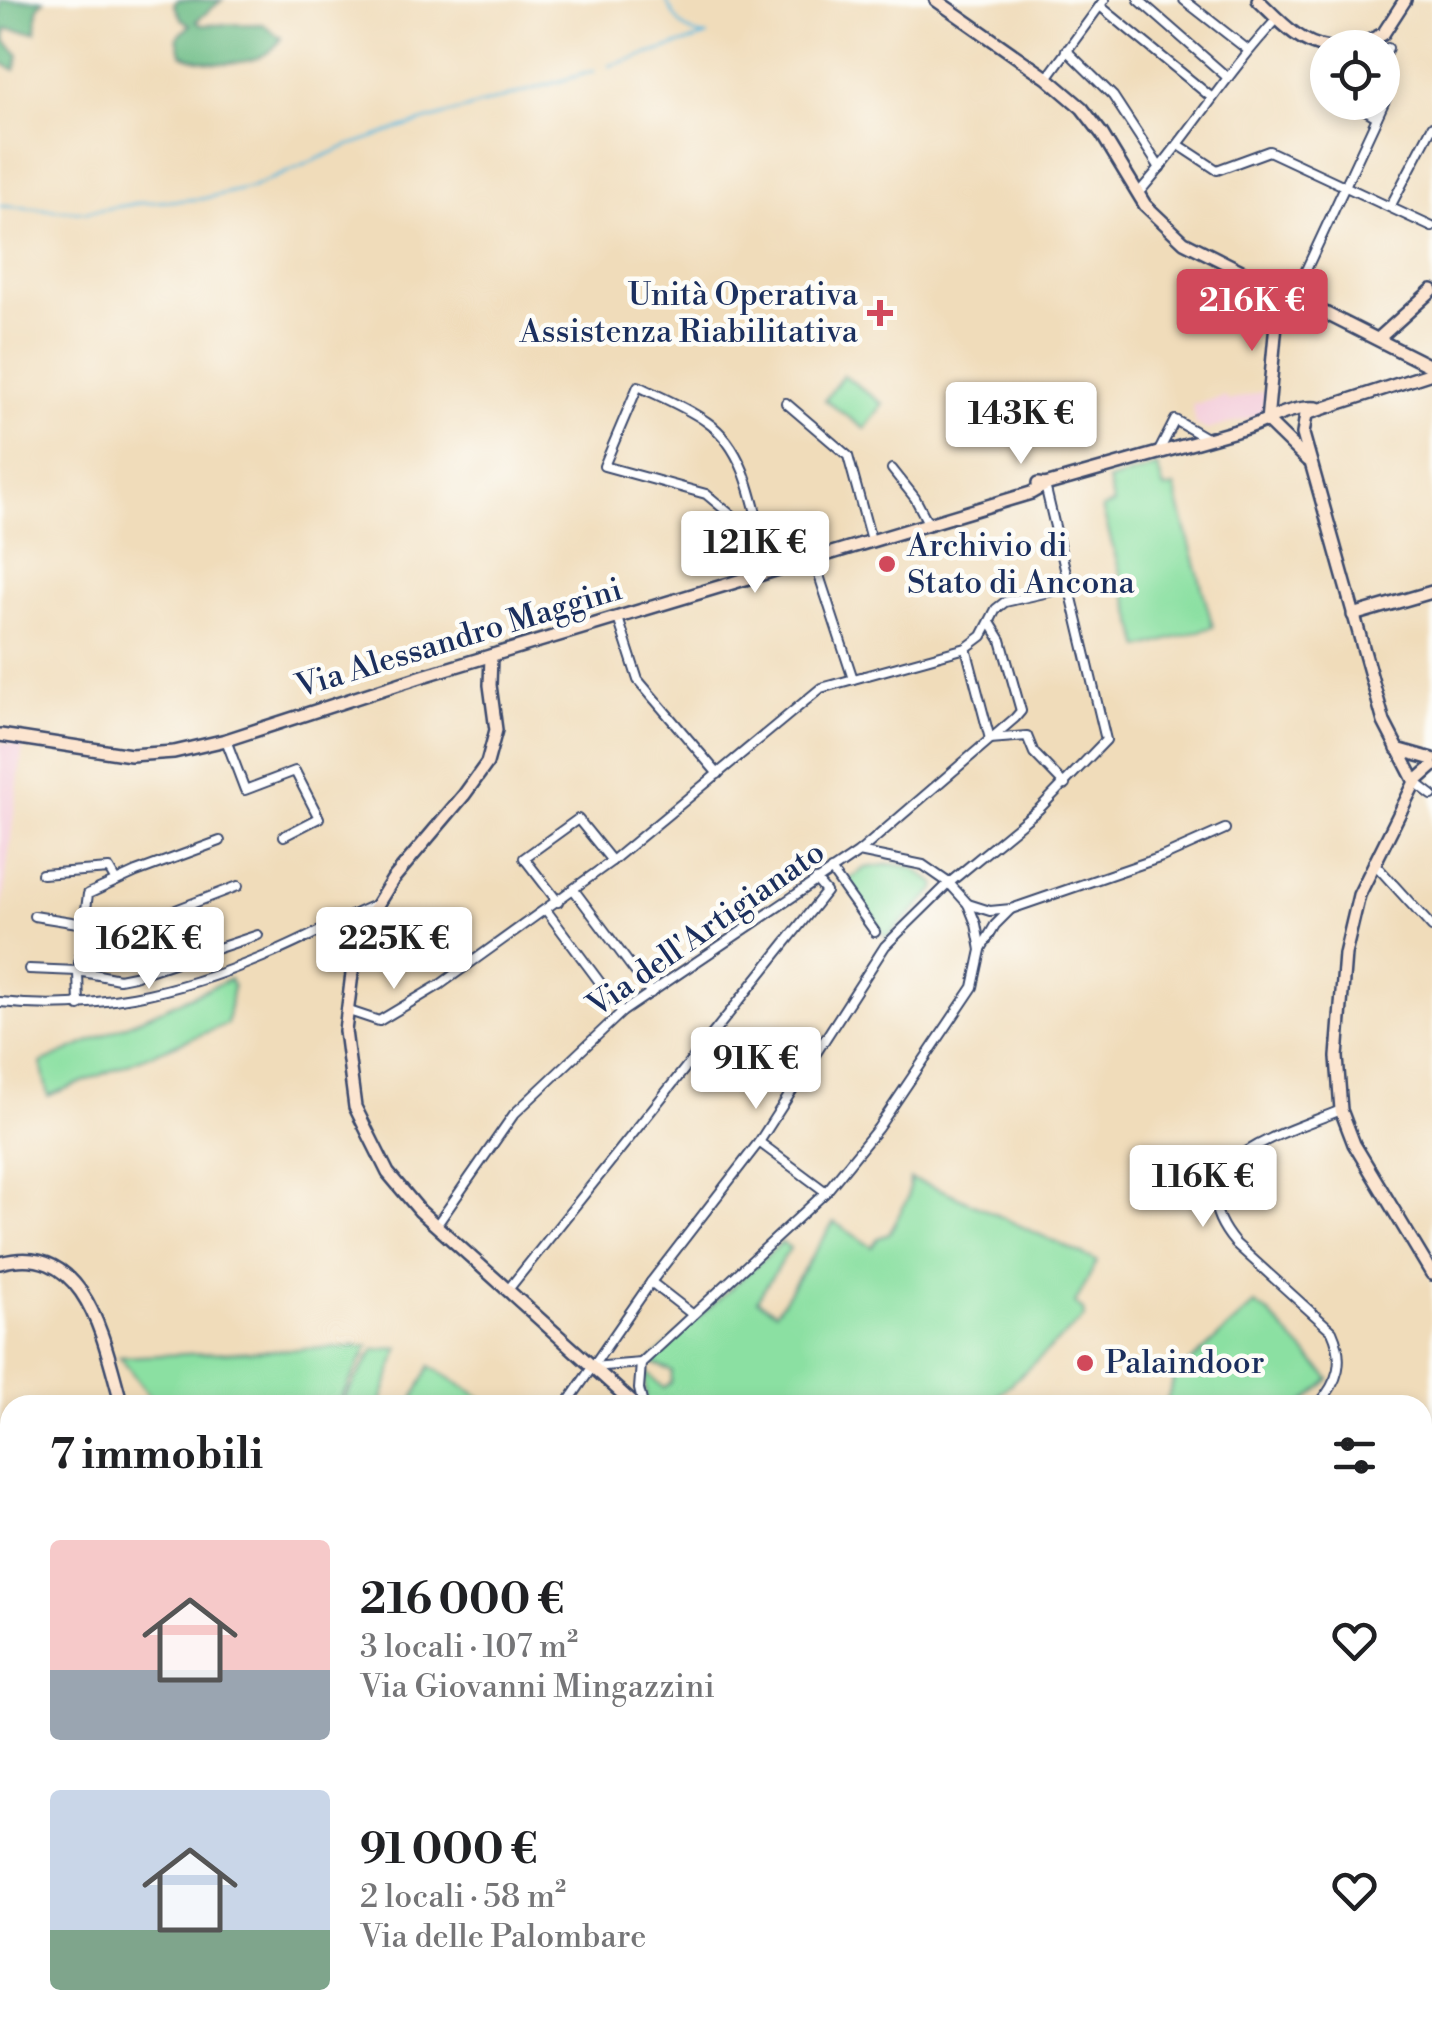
<!DOCTYPE html>
<html lang="it">
<meta charset="utf-8">
<style>
body{margin:0;font-family:"Libre Bodoni",serif;background:#f2f2f2;color:#202124;height:100vh;display:flex;flex-direction:column;font-size:38px;white-space:nowrap}
*{box-sizing:border-box;margin:0}
p{font-size:32px;color:#757577}
.icon{flex:none;width:55px;height:55px;fill:none;stroke:currentColor;stroke-width:2;stroke-linecap:round;stroke-linejoin:round}
.map{position:relative;flex:1;overflow:hidden}
.side{position:absolute;left:0px;top:1395px;width:1432px;height:640px;display:flex;flex-direction:column;background:#fff;border-radius:30px 30px 0 0;box-shadow:0 5px 15px #0003}
.side>*{flex:none}
.controls{position:absolute;left:1310px;top:30px;display:grid;gap:20px}
.controls a{display:grid;place-items:center;width:90px;height:90px;border-radius:50%;background:#fff;box-shadow:0 5px 15px #0003;font-size:50px}
.price{position:absolute;translate:-50% -85px;padding:0 22px;border-radius:10px;background:#fff;color:#222;font-size:32px;line-height:65px;filter:drop-shadow(0 2px 5px #0008)}
.price::after{content:'';position:absolute;left:50%;top:60px;width:30px;height:22px;margin-left:-15px;background:inherit;clip-path:polygon(0 0,100% 0,50% 100%)}
.price.active{background:#d1495b;color:#fff}
ul{padding:0;list-style:none}
li{display:flex;align-items:center;gap:30px;height:250px;padding:0 50px}
li span{display:grid;place-items:center;flex:none;width:280px;height:200px;border-radius:10px;color:#555}
li>.icon{margin-inline-start:auto}
span .icon{width:120px;height:120px;fill:#fffc;stroke-width:1}
li b{font-size:42px}
h2{display:flex;justify-content:space-between;align-items:center;height:120px;padding:0 50px;font-size:42px}
.map>svg:first-child{display:block}
.built{fill:#f4cfdc}
.green{fill:#8be0a2;stroke:#538880;stroke-width:2.5}
.forest{fill:#70be88;stroke:#467673;stroke-width:2.5}
.lines{fill:none;stroke-linecap:round;stroke-linejoin:round}
.stream{stroke:#5db8db;stroke-width:2.5}
.street-casing{stroke:#3b496c;stroke-width:12}
.secondary-casing{stroke:#3b496c;stroke-width:16}
.street{stroke:#fff;stroke-width:8}
.secondary{stroke:#fce5d0;stroke-width:11}
.poi-dot{fill:#d1495b;stroke:#fdfcf7;stroke-width:4}
.labels{text-anchor:middle;dominant-baseline:central;stroke-width:9;stroke-linejoin:round;paint-order:stroke}
.poi-label{font-size:32px;fill:#1b2f5e;stroke:#fdfcf7;text-anchor:start}
.street-label{font-size:32px;fill:#1b2f5e;stroke:#fdfcf7}
</style>
<div class="map">
<svg width="1432" height="2035" viewBox="0 0 1432 2035">
<rect width="100%" height="100%" fill="#fdfcf7"/>
<filter id="ink" filterUnits="userSpaceOnUse"><feTurbulence type="fractalNoise" baseFrequency=".01" numOctaves="2"/><feDisplacementMap in="SourceGraphic" scale="20" xChannelSelector="R" yChannelSelector="G"/><feConvolveMatrix kernelMatrix="1 2 1 2 8 2 1 2 1" color-interpolation-filters="sRGB"/></filter>
<filter id="wash" filterUnits="userSpaceOnUse"><feTurbulence type="fractalNoise" baseFrequency=".0048" numOctaves="4" result="noise"/><feDisplacementMap in="SourceGraphic" scale="40" xChannelSelector="R" yChannelSelector="G"/><feGaussianBlur stdDeviation="2.25" result="paint"/><feColorMatrix in="noise" values="0 0 0 0 0 0 0 0 0 0 0 0 0 0 0 0 0 1.4 0 .05"/><feComposite in="paint" operator="in"/></filter>
<g filter="url(#wash)">
<rect width="100%" height="100%" fill="#f0dcba"/>
<g class="built">
<path d="M1265,391l-2,23 -56,16 -11,-6 -4,-19 34,-9 2,5z"/>
<path d="M0,742l23,3 -23,178z"/>
</g>
<g class="green">
<path d="M843,375l40,29 -18,25 -40,-29z"/>
<path d="M1157,466l7,23 10,-2 39,140 -72,21 -39,-140 12,-4 -6,-23z"/>
<path d="M891,864l21,3 24,17 -1,6 -49,48 -40,-56 19,-14z"/>
<path d="M230,979l3,7 -6,38 -179,72 -7,-33z"/>
<path d="M910,1179l35,12 152,70 -22,43 8,6 1,8 -97,87h-341l-1,-34 18,17 8,-5 1,-12 -20,-8 -1,-3 131,-118 8,6 -33,52 19,12 58,-90 38,25 6,-9 11,-4 19,-36z"/>
<path d="M1255,1304l13,9 62,66 -29,26h-136l10,-29z"/>
<path d="M369,1346l-32,59h-181l-36,-48z"/>
<path d="M399,1348l-19,57h-40l34,-55z"/>
<path d="M430,1366l63,39h-82z"/>
<path d="M1432,1755v218l-8,8 -2,-221z"/>
<path d="M1036,2025h184l-3,10h-175z"/>
</g>
<g class="forest">
<path d="M0,0h44l-7,9 -1,23 -30,-3 -1,12 14,14 -4,15 -15,-8z"/>
<path d="M177,0h45l-26,21 5,4 62,-1 18,14c-16,31 -73,29 -100,16l-4,-16 13,-13 -9,-7 -7,-14z"/>
</g>
<g class="lines">
<g class="stream">
<path d="M666,0c9,19 19,36 41,36"/>
<path d="M609,66l95,-29"/>
<path d="M0,206l86,6 54,-9 61,-4 52,-12 92,-40 53,-18 196,-58"/>
</g>
</g>
</g>
<g filter="url(#ink)">
<g class="lines">
<defs>
<g id="street">
<path d="M1139,0l88,77"/>
<path d="M1184,0l64,50"/>
<path d="M1100,6l111,91"/>
<path d="M1066,50l47,46 47,72"/>
<path d="M1382,60l6,-12"/>
<path d="M1047,78l57,-78"/>
<path d="M1352,102l25,15"/>
<path d="M1179,145l38,25 52,-19 163,76"/>
<path d="M1142,189c48,-55 85,-117 136,-171"/>
<path d="M1390,207l42,-80"/>
<path d="M1293,298l94,-202"/>
<path d="M786,403l62,53 23,84"/>
<path d="M1158,453l17,-33 33,19"/>
<path d="M892,469l23,29 13,25"/>
<path d="M748,524l-5,1 18,48"/>
<path d="M743,525l-37,-31 -102,-28 34,-80c23,11 48,21 69,36 45,31 48,100 63,148"/>
<path d="M813,557l40,122"/>
<path d="M618,618l20,62 80,94"/>
<path d="M966,648l24,91 37,-3 7,17 31,32"/>
<path d="M226,740l19,50 50,-19 24,47 -35,18"/>
<path d="M1415,782l17,13"/>
<path d="M1373,862l59,65"/>
<path d="M831,870l44,62"/>
<path d="M42,874l67,-5 7,12"/>
<path d="M574,890l77,103"/>
<path d="M558,902l-34,-44 54,-39 34,42"/>
<path d="M968,904l22,7 21,-2 151,-52 63,-28"/>
<path d="M546,910l76,102"/>
<path d="M34,916l50,8"/>
<path d="M336,926l15,3 13,-3"/>
<path d="M327,927l9,-1 19,23"/>
<path d="M82,946l156,-60"/>
<path d="M981,949l14,-24 16,-16"/>
<path d="M29,969l49,2 41,8 15,-3 124,-41"/>
<path d="M0,1002c93,10 177,-9 263,-45 38,-15 74,-36 112,-52"/>
<path d="M79,1006l-1,-35 10,-77 48,-22 84,-31"/>
<path d="M346,1010l33,11 62,-37 171,-123 209,-173 145,-40 16,-12 14,-27 9,-7 66,-15"/>
<path d="M759,1142l67,50"/>
<path d="M436,1226l78,-112 108,-102 237,-160 156,-134 6,-7 -20,-71 -10,-16"/>
<path d="M651,1282l41,32"/>
<path d="M507,1291l319,-399 -10,-12"/>
<path d="M641,1363l-2,26 4,16"/>
<path d="M592,1367l49,-4 185,-171 52,-64 95,-141 8,-37 -5,-26 -8,-20 -19,-21 -26,-18 -64,-13"/>
<path d="M566,1405l85,-123 108,-140 126,-196 64,-63 90,-74 67,-69 -61,-255"/>
<path d="M1318,1405c21,-24 27,-45 14,-74l-97,-88c-67,-81 49,-109 106,-133"/>
<path d="M347,2035l4,-10"/>
</g>
<g id="secondary">
<path d="M936,0l111,78 35,30 20,26 43,71 39,37 248,125"/>
<path d="M1258,0c21,20 40,43 70,48"/>
<path d="M1355,48l28,-14 22,-34"/>
<path d="M1378,339l54,-49"/>
<path d="M1267,421l12,-130"/>
<path d="M1267,421l40,39"/>
<path d="M1038,484l7,1c66,-19 132,-37 198,-56 25,-8 47,-23 74,-21"/>
<path d="M1353,615l79,-23"/>
<path d="M491,656l-1,29 6,45 -9,33 -23,32 -71,84 -29,47 -9,23 -10,82 10,76 33,66 32,38 215,194"/>
<path d="M0,735l131,20 43,-3 52,-12 197,-64 608,-183 14,-8"/>
<path d="M1397,749l35,10"/>
<path d="M1432,767l-17,15 -56,113 -14,59 -8,103 4,53 13,34 78,130"/>
<path d="M1415,782l-31,-60 -81,-288 3,-20 126,-41"/>
<path d="M0,1263c88,-24 104,81 122,142"/>
<path d="M1422,1483l10,-9"/>
<path d="M1422,2011l10,-3"/>
<path d="M673,2025l3,10"/>
<path d="M1420,2025l12,6"/>
<path d="M867,2035l8,-10"/>
</g>
</defs>
<use href="#street" class="street-casing"/>
<use href="#secondary" class="secondary-casing"/>
<use href="#street" class="street"/>
<use href="#secondary" class="secondary"/>
</g>
</g>
<g class="poi-dot">
<path d="M875 298h10v10h10v10h-10v10h-10v-10h-10v-10h10z"/>
<circle cx="887" cy="564" r="10"/>
<circle cx="1085" cy="1363" r="10"/>
</g>
<g class="labels">
<g class="poi-label">
<text x="858" y="295" text-anchor="end">Unità Operativa<tspan x="858" dy="37">Assistenza Riabilitativa</tspan></text>
<text x="907" y="546">Archivio di<tspan x="907" dy="37">Stato di Ancona</tspan></text>
<text x="1105" y="1363">Palaindoor</text>
</g>
<g class="street-label">
<text transform="translate(459 638) rotate(-17)">Via Alessandro Maggini</text>
<text transform="translate(706 929) rotate(-35)">Via dell'Artigianato</text>
</g>
</g>
</svg>
<div class="controls">
<a><svg class="icon" aria-label="locate" viewBox="0 0 24 24"><circle cx="12" cy="12" r="6"/><path d="M12 2v4M12 18v4M2 12h4M18 12h4"/></svg></a>
</div>
<b class="price active" style="left:1252px;top:354px">216K €</b>
<b class="price" style="left:1021px;top:467px">143K €</b>
<b class="price" style="left:755px;top:596px">121K €</b>
<b class="price" style="left:149px;top:992px">162K €</b>
<b class="price" style="left:394px;top:992px">225K €</b>
<b class="price" style="left:756px;top:1112px">91K €</b>
<b class="price" style="left:1203px;top:1230px">116K €</b>
<section class="side">
<h2>7 immobili<svg class="icon" aria-label="filters" viewBox="0 0 24 24"><path d="M4 7h16M4 17h16"/><circle cx="9" cy="7" r="2"/><circle cx="15" cy="17" r="2"/></svg></h2>
<ul>
<li><span style="background:linear-gradient(#f6c9c9 65%,#9aa5b1 0)"><svg class="icon" aria-label="home" viewBox="0 0 24 24"><path d="M3 11l9-7 9 7M6 9v11h12V9"/></svg></span><div><b>216 000 €</b><p>3 locali · 107 m²</p><p>Via Giovanni Mingazzini</p></div><svg class="icon" aria-label="heart" viewBox="0 0 24 24"><path d="M12 20l-8-8c-3-5 5-10 8-4 3-6 11-1 8 4z"/></svg></li>
<li><span style="background:linear-gradient(#c9d6e8 70%,#7fa58c 0)"><svg class="icon" aria-label="home" viewBox="0 0 24 24"><path d="M3 11l9-7 9 7M6 9v11h12V9"/></svg></span><div><b>91 000 €</b><p>2 locali · 58 m²</p><p>Via delle Palombare</p></div><svg class="icon" aria-label="heart" viewBox="0 0 24 24"><path d="M12 20l-8-8c-3-5 5-10 8-4 3-6 11-1 8 4z"/></svg></li>
</ul>
</section>
</div>
